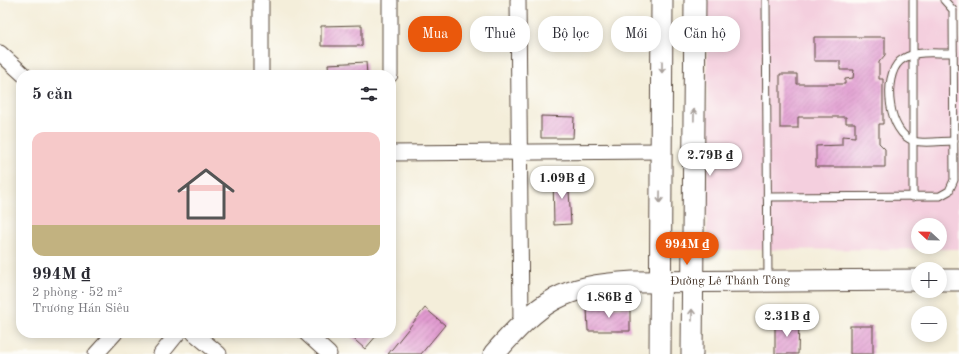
<!DOCTYPE html>
<html lang="vi">
<meta charset="utf-8">
<style>
body{margin:0;font-family:"Old Standard TT",serif;background:#f2f2f3;color:#2b2b33;height:100vh;display:flex;flex-direction:column;font-size:15px;white-space:nowrap}
*{box-sizing:border-box;margin:0}
p{font-size:13px;color:#7c7c81}
.icon{flex:none;width:22px;height:22px;fill:none;stroke:currentColor;stroke-width:2;stroke-linecap:round;stroke-linejoin:round}
.map{position:relative;flex:1;overflow:hidden}
.details{position:absolute;left:16px;top:70px;width:380px;height:268px;display:flex;flex-direction:column;background:#fff;border-radius:16px;box-shadow:0 2px 10px #0003}
.details>*{flex:none}
.top-card{position:absolute;left:408px;top:16px;width:380px;height:36px;display:flex;gap:8px}
.needle{width:26px;rotate:292deg}
.controls{position:absolute;left:911px;top:218px;display:grid;gap:8px}
.controls a{display:grid;place-items:center;width:36px;height:36px;border-radius:50%;background:#fff;box-shadow:0 2px 10px #0003;font-size:20px}
.price{position:absolute;translate:-50% -34px;padding:0 9px;border-radius:14px;background:#fff;color:#222;font-size:13px;line-height:26px;filter:drop-shadow(0 1px 2px #0008)}
.price::after{content:'';position:absolute;left:50%;top:24px;width:12px;height:9px;margin-left:-6px;background:inherit;clip-path:polygon(0 0,100% 0,50% 100%)}
.price.on{background:#ea580c;color:#fff}
ul{padding:0;list-style:none}
li{display:grid;align-content:center;gap:8px;height:212px;padding:0 16px}
li span{display:grid;place-items:center;height:124px;border-radius:12px;color:#555}
li>.icon{margin-inline-start:auto}
span .icon{width:72px;height:72px;fill:#fffc;stroke-width:1}
li b{font-size:17px}
h2{display:flex;justify-content:space-between;align-items:center;height:48px;padding:0 16px;font-size:17px}
.chip{padding:0 14px;border-radius:16px;background:#fff;box-shadow:0 2px 10px #0003;font-size:14px;line-height:36px}
.chip.on{background:#ea580c;color:#fff}
.map>svg:first-child{display:block}
.built{fill:#f4cfde;fill-rule:evenodd}
.building{fill:url(#building-hatch)}
.lines{fill:none;stroke-linecap:round;stroke-linejoin:round}
.lane-casing{stroke:#57473a;stroke-width:9}
.street-casing{stroke:#57473a;stroke-width:17}
.secondary-casing{stroke:#57473a;stroke-width:23}
.lane{stroke:#fff;stroke-width:7}
.street{stroke:#fff;stroke-width:15}
.secondary{stroke:#fff;stroke-width:21}
.oneway{stroke:#a79f9a}
.labels{text-anchor:middle;dominant-baseline:central;stroke-width:3.5;stroke-linejoin:round;paint-order:stroke}
.street-label{font-size:12px;fill:#3b2a1e;stroke:#fdfcf7}
</style>
<div class="map">
<svg width="959" height="354" viewBox="0 0 959 354">
<defs>
<pattern id="building-hatch" width="6" height="6" patternUnits="userSpaceOnUse"><rect width="6" height="6" fill="#e19ad0"/><path d="M-1 1l2-2M0 6l6-6M5 7l2-2" fill="none" stroke="#b87ea8"/></pattern>
</defs>
<rect width="100%" height="100%" fill="#fdfcf7"/>
<filter id="ink" filterUnits="userSpaceOnUse"><feTurbulence type="fractalNoise" baseFrequency=".025" numOctaves="2"/><feDisplacementMap in="SourceGraphic" scale="8" xChannelSelector="R" yChannelSelector="G"/><feConvolveMatrix kernelMatrix="1 2 1 2 8 2 1 2 1" color-interpolation-filters="sRGB"/></filter>
<filter id="wash" filterUnits="userSpaceOnUse"><feTurbulence type="fractalNoise" baseFrequency=".012" numOctaves="4" result="noise"/><feDisplacementMap in="SourceGraphic" scale="16" xChannelSelector="R" yChannelSelector="G"/><feGaussianBlur stdDeviation="0.9" result="paint"/><feColorMatrix in="noise" values="0 0 0 0 0 0 0 0 0 0 0 0 0 0 0 0 0 1.4 0 .05"/><feComposite in="paint" operator="in"/></filter>
<g filter="url(#wash)">
<rect width="100%" height="100%" fill="#f4eeda"/>
<path class="built" d="M707,0h252v249l-252,1zM918,225h22v22h-22z"/>
<g id="blocks">
<g class="building">
<path d="M362,25v21h-41v-20z"/>
<path d="M814,37h71v18l-6,7v17h4v45h-4v19l6,6v18h-69v-21l26,-1v-9l13,1v-14h-9v-6h-48v11h-18v-54h17v10h48v-5l8,-1 1,-8h-14v-9h-26z"/>
<path d="M366,62l1,13h-38l-1,-11z"/>
<path d="M541,116l33,1 -1,21h-32z"/>
<path d="M568,174l3,50 -17,1 -1,-50z"/>
<path d="M587,307h43v24h-42z"/>
<path d="M425,308l20,17 -24,29h-33z"/>
<path d="M775,323h24l-1,31h-23z"/>
<rect x="850" y="326" width="23" height="28"/>
<path d="M347,333h30l1,1 -13,15z"/>
</g>
</g>
</g>
<g filter="url(#ink)">
<use href="#blocks" fill-opacity="0" stroke="#57473a" stroke-width="1"/>
<g class="lines">
<defs>
<g id="lane">
<path d="M766,0l2,280"/>
<path d="M913,0v197"/>
<path d="M953,53c-17,1 -39,-4 -53,8 -18,16 -12,73 14,80 9,3 29,0 40,0"/>
<path d="M767,197l173,-1 9,-5 5,-11 -1,-170 -9,-10"/>
</g>
<g id="street">
<path d="M261,0v75"/>
<path d="M518,0l3,323"/>
<path d="M0,53l24,22"/>
<path d="M390,75v-75"/>
<path d="M391,153l270,-2"/>
<path d="M194,333l25,21"/>
<path d="M306,333l23,21"/>
<path d="M96,354l19,-21"/>
<path d="M161,354l17,-21"/>
</g>
<g id="secondary">
<path d="M940,280h19"/>
<path id="s1" d="M494,354c47,-53 66,-68 139,-72l285,-2"/>
<path d="M660,354l2,-354"/>
<path d="M692,354l3,-354"/>
</g>
</defs>
<use href="#lane" class="lane-casing"/>
<use href="#street" class="street-casing"/>
<use href="#secondary" class="secondary-casing"/>
<use href="#lane" class="lane"/>
<use href="#street" class="street"/>
<use href="#secondary" class="secondary"/>
</g>
<defs><path id="oneway-shaft" d="M-6 0H5M1.5-3L5.5 0L1.5 3" fill="none" stroke-width="1.6" stroke-linecap="round" stroke-linejoin="round"/></defs>
<g class="oneway">
<use href="#oneway-shaft" transform="translate(662 67) rotate(90)"/>
<use href="#oneway-shaft" transform="translate(694 115) rotate(-89)"/>
<use href="#oneway-shaft" transform="translate(660 197) rotate(91)"/>
<use href="#oneway-shaft" transform="translate(692 315) rotate(-90)"/>
</g>
</g>
<g class="labels">
<g class="street-label">
<text stroke="none"><textPath href="#s1" startOffset="260">Đường Lê Thánh Tông</textPath></text>
</g>
</g>
</svg>
<div class="controls">
<a><svg class="needle" viewBox="-14 -14 28 28"><path d="M0-13l5 13h-10z" fill="#e53935"/><path d="M0 13l5-13h-10z" fill="#7c7c81"/></svg></a>
<a>+</a>
<a>−</a>
</div>
<b class="price" style="left:710px;top:177px">2.79B ₫</b>
<b class="price" style="left:562px;top:200px">1.09B ₫</b>
<b class="price on" style="left:687px;top:266px">994M ₫</b>
<b class="price" style="left:609px;top:319px">1.86B ₫</b>
<b class="price" style="left:787px;top:338px">2.31B ₫</b>
<div class="top-card">
<a class="chip on">Mua</a>
<a class="chip">Thuê</a>
<a class="chip">Bộ lọc</a>
<a class="chip">Mới</a>
<a class="chip">Căn hộ</a>
</div>
<section class="details">
<h2>5 căn<svg class="icon" aria-label="filters" viewBox="0 0 24 24"><path d="M4 7h16M4 17h16"/><circle cx="9" cy="7" r="2"/><circle cx="15" cy="17" r="2"/></svg></h2>
<ul>
<li><span style="background:linear-gradient(#f6c9c9 75%,#c2b280 0)"><svg class="icon" aria-label="home" viewBox="0 0 24 24"><path d="M3 11l9-7 9 7M6 9v11h12V9"/></svg></span><div><b>994M ₫</b><p>2 phòng · 52 m²</p><p>Trương Hán Siêu</p></div></li>
</ul>
</section>
</div>
